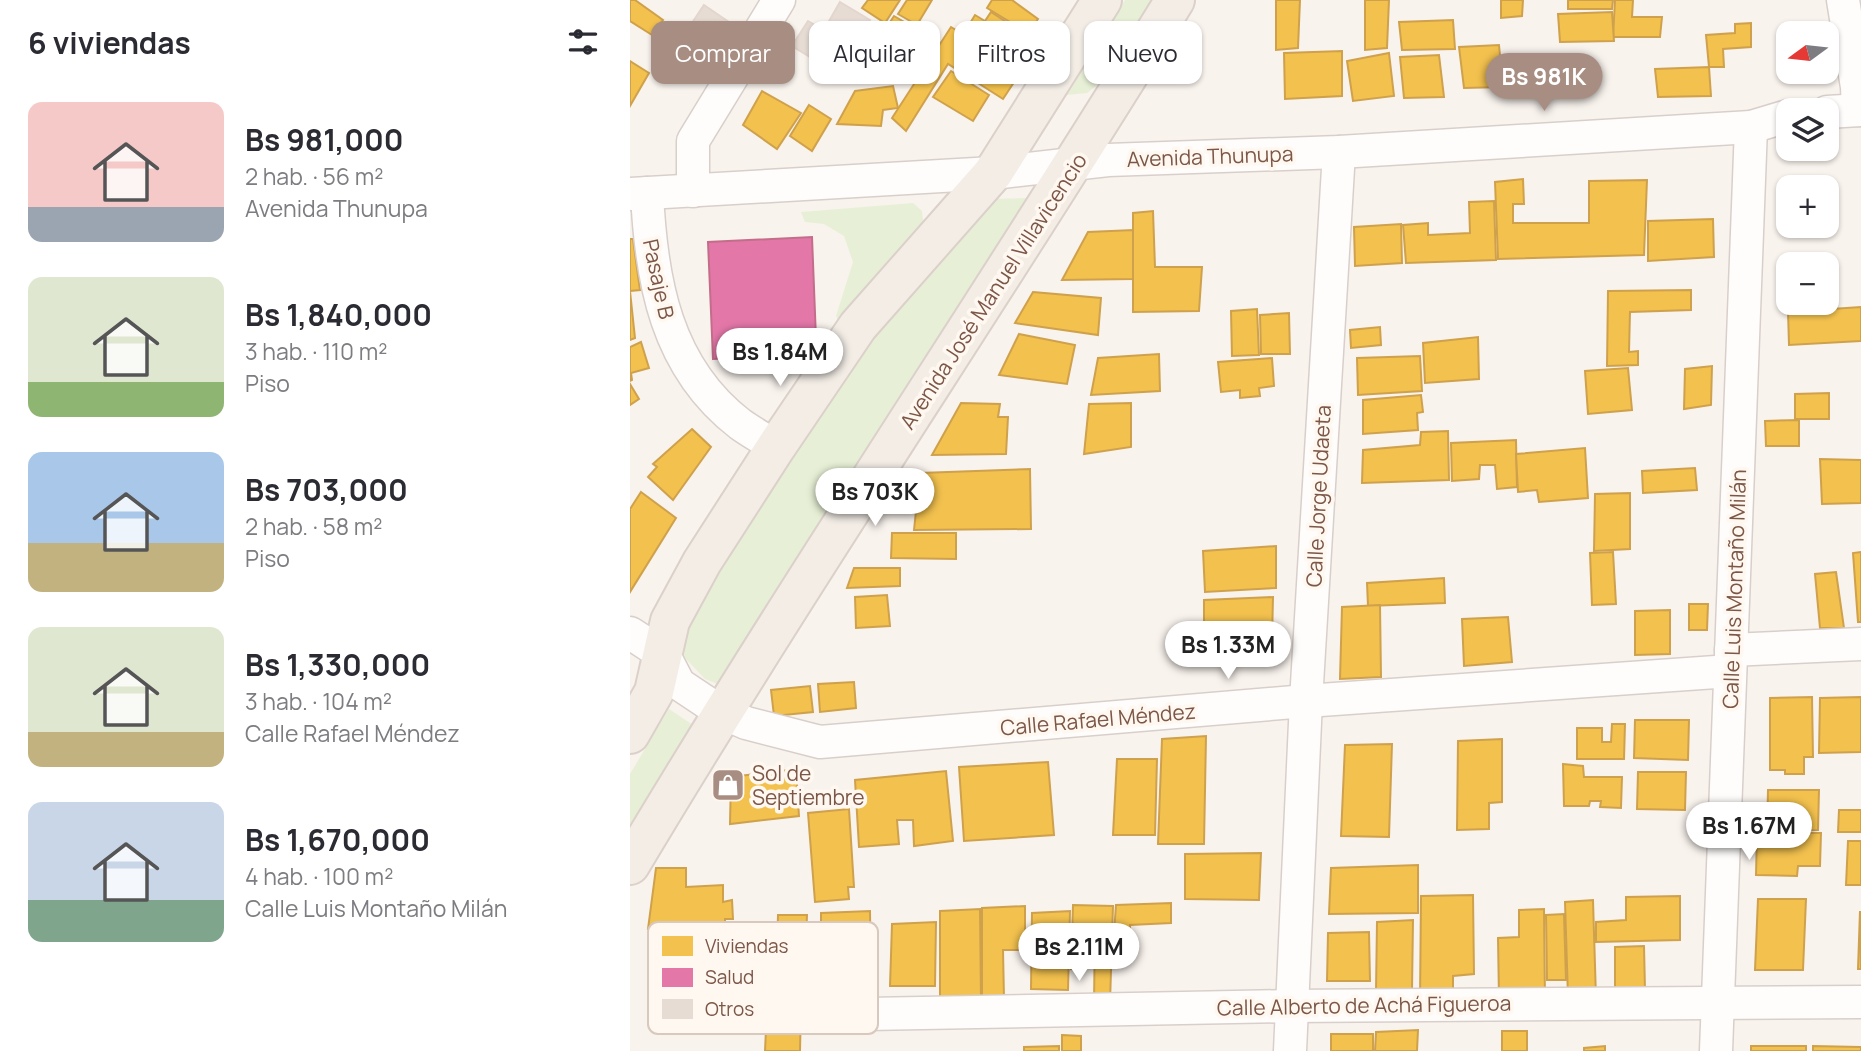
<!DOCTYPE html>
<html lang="es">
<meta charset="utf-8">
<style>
body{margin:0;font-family:Manrope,sans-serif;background:#f2f2f3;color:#2b2b33;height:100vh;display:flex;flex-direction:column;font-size:26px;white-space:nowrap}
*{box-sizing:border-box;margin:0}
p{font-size:23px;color:#7c7c81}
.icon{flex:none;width:38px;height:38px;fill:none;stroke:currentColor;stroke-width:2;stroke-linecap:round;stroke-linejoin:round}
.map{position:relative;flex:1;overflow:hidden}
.side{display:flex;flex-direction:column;background:#fff;width:630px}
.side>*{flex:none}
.guide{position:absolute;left:21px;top:21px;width:665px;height:63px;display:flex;gap:14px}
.needle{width:46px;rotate:255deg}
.fabs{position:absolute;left:1146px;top:21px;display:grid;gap:14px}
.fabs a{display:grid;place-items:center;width:63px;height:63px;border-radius:14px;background:#fff;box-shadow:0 2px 5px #0004;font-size:35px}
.price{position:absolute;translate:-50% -60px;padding:0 16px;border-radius:24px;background:#fff;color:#222;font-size:23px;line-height:46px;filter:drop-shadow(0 2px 4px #0008)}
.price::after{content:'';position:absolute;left:50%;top:42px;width:21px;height:16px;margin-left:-10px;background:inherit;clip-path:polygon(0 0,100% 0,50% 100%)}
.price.current{background:#a88e82;color:#fff}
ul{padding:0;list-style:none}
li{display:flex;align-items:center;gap:21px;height:175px;padding:0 28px}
li span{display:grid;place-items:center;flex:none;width:196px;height:140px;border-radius:14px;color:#555}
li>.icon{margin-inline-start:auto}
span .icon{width:84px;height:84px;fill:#fffc;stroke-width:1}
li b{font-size:30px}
h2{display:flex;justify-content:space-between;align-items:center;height:84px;padding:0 28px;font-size:30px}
.tag{padding:0 24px;border-radius:14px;background:#fff;box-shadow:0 2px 5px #0004;font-size:24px;line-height:63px}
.tag.current{background:#a88e82;color:#fff}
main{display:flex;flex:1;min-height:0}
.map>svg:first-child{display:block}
.green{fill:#e7f0d6}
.homes{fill:#f2c14e;stroke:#cfa14c;stroke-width:2}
.health{fill:#e377a8;stroke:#c46d8b;stroke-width:2}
.building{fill:#e6dcd4;stroke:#e3d6ce;stroke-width:2}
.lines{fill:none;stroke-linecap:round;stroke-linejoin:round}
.minor-casing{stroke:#d9cfca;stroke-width:35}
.major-casing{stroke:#dbd0ca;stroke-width:42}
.minor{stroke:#fefdfc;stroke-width:32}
.major{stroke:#f3ede6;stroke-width:38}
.labels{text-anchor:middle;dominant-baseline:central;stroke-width:7;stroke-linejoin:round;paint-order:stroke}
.street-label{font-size:21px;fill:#7c5748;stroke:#fff8f0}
.poi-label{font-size:21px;fill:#7c5748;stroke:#fff8f0;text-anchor:start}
.key{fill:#fff8f0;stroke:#d8c8be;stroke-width:2}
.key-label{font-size:19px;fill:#7c5748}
</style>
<main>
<section class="side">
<h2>6 viviendas<svg class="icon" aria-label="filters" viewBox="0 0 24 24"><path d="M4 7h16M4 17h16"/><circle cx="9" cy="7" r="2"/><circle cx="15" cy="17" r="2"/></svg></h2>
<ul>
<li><span style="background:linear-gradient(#f6c9c9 75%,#9aa5b1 0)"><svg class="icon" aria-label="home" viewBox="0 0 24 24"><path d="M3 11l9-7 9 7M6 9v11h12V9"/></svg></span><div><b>Bs 981,000</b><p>2 hab. · 56 m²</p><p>Avenida Thunupa</p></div></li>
<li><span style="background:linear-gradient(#dfe7d0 75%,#8fb573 0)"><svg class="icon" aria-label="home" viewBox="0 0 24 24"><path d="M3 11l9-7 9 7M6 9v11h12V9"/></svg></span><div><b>Bs 1,840,000</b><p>3 hab. · 110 m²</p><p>Piso</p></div></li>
<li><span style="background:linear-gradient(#a9c7e8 65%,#c2b280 0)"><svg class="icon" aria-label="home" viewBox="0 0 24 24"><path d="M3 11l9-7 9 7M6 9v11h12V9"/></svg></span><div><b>Bs 703,000</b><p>2 hab. · 58 m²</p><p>Piso</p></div></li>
<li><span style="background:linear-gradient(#dfe7d0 75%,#c2b280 0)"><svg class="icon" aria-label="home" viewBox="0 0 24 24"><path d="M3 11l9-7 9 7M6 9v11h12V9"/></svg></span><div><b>Bs 1,330,000</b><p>3 hab. · 104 m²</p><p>Calle Rafael Méndez</p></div></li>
<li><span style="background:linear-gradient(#c9d6e8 70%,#7fa58c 0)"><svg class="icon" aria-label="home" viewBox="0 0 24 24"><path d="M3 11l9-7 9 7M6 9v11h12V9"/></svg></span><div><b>Bs 1,670,000</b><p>4 hab. · 100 m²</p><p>Calle Luis Montaño Milán</p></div></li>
</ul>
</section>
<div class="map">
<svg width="1231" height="1051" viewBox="0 0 1231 1051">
<rect width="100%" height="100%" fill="#f9f3ed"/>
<g class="green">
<path d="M495,0h26l-50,82 -14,11 -20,2z"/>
<path d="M397,198l7,5 -314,482 -15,-6 -21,-22 2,-26 9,-26 169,-258 128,-148z"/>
<path d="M283,203l9,8 2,17 -81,101 -7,-13 17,-54 -9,-26 -20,-12 -19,-2 -4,-10z"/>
<path d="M39,709l27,18 -66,110v-63z"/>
</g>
<g class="homes">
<path d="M0,0h5l28,20 -11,15 -22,-14z"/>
<path d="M238,0h32l-15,23 -23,-15z"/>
<path d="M277,0h25l-15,25 -19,-11z"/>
<path d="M362,0h20l26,19 -10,14 -41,-25z"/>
<path d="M646,0h24l-2,48 -22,2z"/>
<path d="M735,0h24l-2,48 -22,2z"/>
<path d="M871,0h22l-1,16 -21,2z"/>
<path d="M938,0h45l-1,9h-44z"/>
<path d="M985,0h18l-1,17h30l-2,20h-47z"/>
<path d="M361,12l34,22 -15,26 -46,-27 11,-18 10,6z"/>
<path d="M982,12l2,29 -54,1 -2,-28z"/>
<path d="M264,16l45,26 -23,31 -41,-28z"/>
<path d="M823,20l2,29 -53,1 -3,-28z"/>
<path d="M1121,23v24l-28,2 1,18h-15l-3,-32 29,-2v-9z"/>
<path d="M321,27l71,43 -19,29 -55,-35 -42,67 -14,-13z"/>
<path d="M869,45l4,42 -39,1 -5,-41z"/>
<path d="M712,51v45l-57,3 -1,-46z"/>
<path d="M759,53l5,43 -41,5 -6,-40z"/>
<path d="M809,55l5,42 -40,1 -4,-41z"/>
<path d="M0,61l19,12 -19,33z"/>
<path d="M1079,67l2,29 -53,1 -3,-28z"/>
<path d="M321,71l38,24 -16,26 -40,-24z"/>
<path d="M263,86l5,22 -15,2 -2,16 -44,-2 18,-33z"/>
<path d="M132,91l39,22 -24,36 -34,-24z"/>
<path d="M179,105l22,14 -19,32 -22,-15z"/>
<path d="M893,179l1,25h-11v19h76v-42l58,-1 -3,75 -146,4 -3,-77z"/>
<path d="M864,201l2,59 -90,3 -3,-38 25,-2v12l42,-2 -1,-31z"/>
<path d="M523,211l2,56h47l-3,44 -66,1v-99z"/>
<path d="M1083,219l1,38 -66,4v-40z"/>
<path d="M771,224l1,39 -47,3 -1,-39z"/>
<path d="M503,230v49l-71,1 26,-48z"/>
<path d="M0,239h3l7,51 -10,1z"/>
<path d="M1061,290v20l-61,2 -1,40 9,-1v14l-31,1 1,-75z"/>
<path d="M0,291l5,47 -5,2z"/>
<path d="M403,292l68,6 -3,37 -83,-12z"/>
<path d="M1231,307v34l-72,4 -1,-33z"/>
<path d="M627,309l2,46 -27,1 -1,-45z"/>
<path d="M659,313l1,41h-29l-1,-39z"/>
<path d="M750,327l1,18 -30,3 -1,-18z"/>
<path d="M389,334l56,11 -8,39 -68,-9z"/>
<path d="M848,337l1,42 -54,4 -2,-40z"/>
<path d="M11,342l8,26 -18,5 1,7 -2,1v-34z"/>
<path d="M529,354l1,37 -69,4 7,-37z"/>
<path d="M790,356l2,35 -64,4 -1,-37z"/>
<path d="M642,358l2,28 -15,2 1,8 -20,2v-8l-19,2 -3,-30z"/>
<path d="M1082,366l-1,39 -27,4 1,-40z"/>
<path d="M998,368l4,42 -44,4 -3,-43z"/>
<path d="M0,384l9,15 -9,6z"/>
<path d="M1199,393v26h-34v-25z"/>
<path d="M791,395l2,17 -6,1 1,17 -55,4v-34z"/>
<path d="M331,403l39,1 -2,13h10l-2,37 -74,1z"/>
<path d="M501,403v44l-47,7 5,-50z"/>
<path d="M1169,420v26h-33l-1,-25z"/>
<path d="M62,429l19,18 -38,53 -25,-23 9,-10 -4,-3z"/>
<path d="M818,431l1,49 -87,3 1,-33 57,-5 1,-13z"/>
<path d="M886,440l1,47 -20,2 -2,-24h-15l-1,14 -27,2 -1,-38z"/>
<path d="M955,448l3,50 -49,4 -2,-12 -19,2 -2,-38z"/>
<path d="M1190,459l41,1v43l-39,1z"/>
<path d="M1065,468l2,22 -54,3 -1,-22z"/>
<path d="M400,469l1,60 -117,1 6,-57z"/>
<path d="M11,492l35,26 -46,74v-83z"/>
<path d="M1000,493v56l-36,2 1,-57z"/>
<path d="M262,533h64v26l-65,-1z"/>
<path d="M646,546v42l-71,4 -2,-41z"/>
<path d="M983,552l3,52 -24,1 -2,-52z"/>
<path d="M1231,552v70h-3l-5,-69z"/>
<path d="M224,568h46v18l-53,2z"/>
<path d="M1206,572l8,56h-24l-5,-54z"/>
<path d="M814,578l1,25 -77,3 -1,-23z"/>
<path d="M257,595l3,31 -34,2 -1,-31z"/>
<path d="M643,597l-1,43 -68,1v-41z"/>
<path d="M1059,604h19l-1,26h-18z"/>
<path d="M750,605l1,72 -41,2 2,-72z"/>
<path d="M1040,610v44l-35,1v-44z"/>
<path d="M878,617l4,45 -48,4 -2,-47z"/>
<path d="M224,682l2,26 -36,4 -2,-28z"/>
<path d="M180,686l3,26 -39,4 -3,-26z"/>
<path d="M1182,697l1,60h-9v17h-19v-4h-15v-72z"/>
<path d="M1231,697v55l-42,1 1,-55z"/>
<path d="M1005,720h54l-1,40 -54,-2z"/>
<path d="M982,724h13l-1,35h-47v-31h25v14h9z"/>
<path d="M576,736l-2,108h-46l4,-105z"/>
<path d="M872,739v63l-13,1v26l-32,1 1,-89z"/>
<path d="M762,744l-3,93 -48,-1 4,-91z"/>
<path d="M487,759h40l-2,76h-42z"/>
<path d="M418,762l6,73 -90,6 -5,-74z"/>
<path d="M933,764l20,2 1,11h38l-1,31 -21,-1 1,-6h-11l-1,5h-25z"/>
<path d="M166,769l3,47 -69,8 1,-47z"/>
<path d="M316,771l7,70 -39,5 -1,-26h-16l2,24 -40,3 -4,-67z"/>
<path d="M1008,772h48l-1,38 -48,-1z"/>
<path d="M1138,790h51l-1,40 -51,1z"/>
<path d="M219,809l5,78h-6l1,12 -34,3 -7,-89z"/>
<path d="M1209,810h22v22h-23z"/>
<path d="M1127,833h64l-1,33h-22l-1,10 -41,-1z"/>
<path d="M1218,841h13v44h-15z"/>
<path d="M631,853l-2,47 -74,-1v-45z"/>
<path d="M788,865v48l-89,1 2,-46z"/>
<path d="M26,868h30v19l37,-2v17l9,-2 1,19h-8v9l-77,1z"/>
<path d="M843,895l1,79 -21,2v26l-33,-1 1,-105z"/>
<path d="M1050,896v44l-84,2v-20l30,-2v-23z"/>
<path d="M1128,899h48l-3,71h-48z"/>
<path d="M963,900l3,98h-28l-3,-96z"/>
<path d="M541,903v20l-41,2v21h-17l3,-41z"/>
<path d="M443,905l40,1 -3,97h-16l1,-77h-10l-1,44 -13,-1z"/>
<path d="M395,906v44h-22l1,48h-22v-90z"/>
<path d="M350,909l1,89 -41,1v-88z"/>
<path d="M914,909l1,90h-46l-1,-61 21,-1v-27z"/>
<path d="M240,911l1,69 -34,3v-17h-16v-53z"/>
<path d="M440,911l-2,79 -37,-1 1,-76z"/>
<path d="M1230,911l1,58h-3z"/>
<path d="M934,914l2,66h-19l-1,-65z"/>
<path d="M148,915h29l-2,51 -40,1 1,-23 11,1z"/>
<path d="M783,920l-1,70 -36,1 1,-69z"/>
<path d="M306,922l-1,64h-45l2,-62z"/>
<path d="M739,932l1,49h-43l1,-48z"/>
<path d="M1014,946l1,44 -30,-1v-42z"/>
<path d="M137,1007l34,2 -1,42h-35z"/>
<path d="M788,1030l-1,21h-42l1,-19z"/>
<rect x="872" y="1031" width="25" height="20"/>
<rect x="701" y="1034" width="42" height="17"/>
<path d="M432,1035l19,1v15h-19z"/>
<path d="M429,1046v5h-35v-4z"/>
<path d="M975,1046v5h-21v-3z"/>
<rect x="1121" y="1046" width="55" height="5"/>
<path d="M1183,1046l48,1v4h-48z"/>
</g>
<path class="health" d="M182,237l4,102 -20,31 -19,1v-15l-64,3 -5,-117z"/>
<g class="building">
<path d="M210,2l30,18 -34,53 -44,-27 16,-25 16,9z"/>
<path d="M74,5l41,28 -19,28 -42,-26z"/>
</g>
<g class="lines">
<defs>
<g id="minor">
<path d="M1213,0l14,87 1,23"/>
<path d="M1197,112l34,-2"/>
<path d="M63,191v-50l86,-141"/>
<path d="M17,193c4,88 19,174 93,231 11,8 24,15 36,23"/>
<path d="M0,194l363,-21 115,-13 231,-8 412,-25 37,-11"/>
<path d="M0,633l34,22 15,29 42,28 25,11 74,19 486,-41 424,-30"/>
<path d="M1101,650l130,-6"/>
<path d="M237,1014l424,-8 570,-4"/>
<path d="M660,1051l16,-350 33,-549"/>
<path d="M1086,1051l35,-924"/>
</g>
<g id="major">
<path d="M0,734l24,-42 16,-71 32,-59 74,-115 82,-121 135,-153 109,-173"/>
<path d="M0,865c175,-293 367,-575 545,-865"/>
</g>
</defs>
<use href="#minor" class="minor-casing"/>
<use href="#major" class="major-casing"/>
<use href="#minor" class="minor"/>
<use href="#major" class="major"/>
</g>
<defs>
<symbol id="shop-square" viewBox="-11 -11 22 22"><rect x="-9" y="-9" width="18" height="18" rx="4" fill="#a88e82" stroke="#fff8f0"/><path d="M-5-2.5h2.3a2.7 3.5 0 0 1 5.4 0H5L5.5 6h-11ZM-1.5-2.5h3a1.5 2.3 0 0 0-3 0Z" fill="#fff"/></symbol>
</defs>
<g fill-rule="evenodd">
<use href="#shop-square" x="79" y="766" width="38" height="38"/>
</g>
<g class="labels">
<g class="street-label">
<text transform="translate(580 156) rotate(-2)">Avenida Thunupa</text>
<text transform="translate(29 279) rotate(78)">Pasaje B</text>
<text transform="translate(363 291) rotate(-57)">Avenida José Manuel Villavicencio</text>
<text transform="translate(688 496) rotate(-87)">Calle Jorge Udaeta</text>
<text transform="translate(1104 589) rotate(-88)">Calle Luis Montaño Milán</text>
<text transform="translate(468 719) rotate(-5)">Calle Rafael Méndez</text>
<text transform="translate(734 1005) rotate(-1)">Calle Alberto de Achá Figueroa</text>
</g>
<g class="poi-label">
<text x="122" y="773">Sol de<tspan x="122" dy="24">Septiembre</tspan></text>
</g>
</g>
<rect x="18" y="922" width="230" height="112" rx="10" class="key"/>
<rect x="32" y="936" width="31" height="20" fill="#f2c14e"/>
<rect x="32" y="968" width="31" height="19" fill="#e377a8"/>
<rect x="32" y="999" width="31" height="20" fill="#e6dcd4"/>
<g class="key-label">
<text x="75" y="953">Viviendas</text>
<text x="75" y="984">Salud</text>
<text x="75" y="1016">Otros</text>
</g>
</svg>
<div class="fabs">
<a><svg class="needle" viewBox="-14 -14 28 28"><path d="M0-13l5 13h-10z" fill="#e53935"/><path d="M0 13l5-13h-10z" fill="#7c7c81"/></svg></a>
<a><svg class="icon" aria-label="layers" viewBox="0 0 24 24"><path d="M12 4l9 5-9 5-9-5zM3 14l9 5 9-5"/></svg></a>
<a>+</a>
<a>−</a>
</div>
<b class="price current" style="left:914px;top:113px">Bs 981K</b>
<b class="price" style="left:150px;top:388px">Bs 1.84M</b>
<b class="price" style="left:245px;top:528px">Bs 703K</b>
<b class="price" style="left:598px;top:681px">Bs 1.33M</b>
<b class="price" style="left:1119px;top:862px">Bs 1.67M</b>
<b class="price" style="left:449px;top:983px">Bs 2.11M</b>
<div class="guide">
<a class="tag current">Comprar</a>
<a class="tag">Alquilar</a>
<a class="tag">Filtros</a>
<a class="tag">Nuevo</a>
</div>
</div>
</main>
